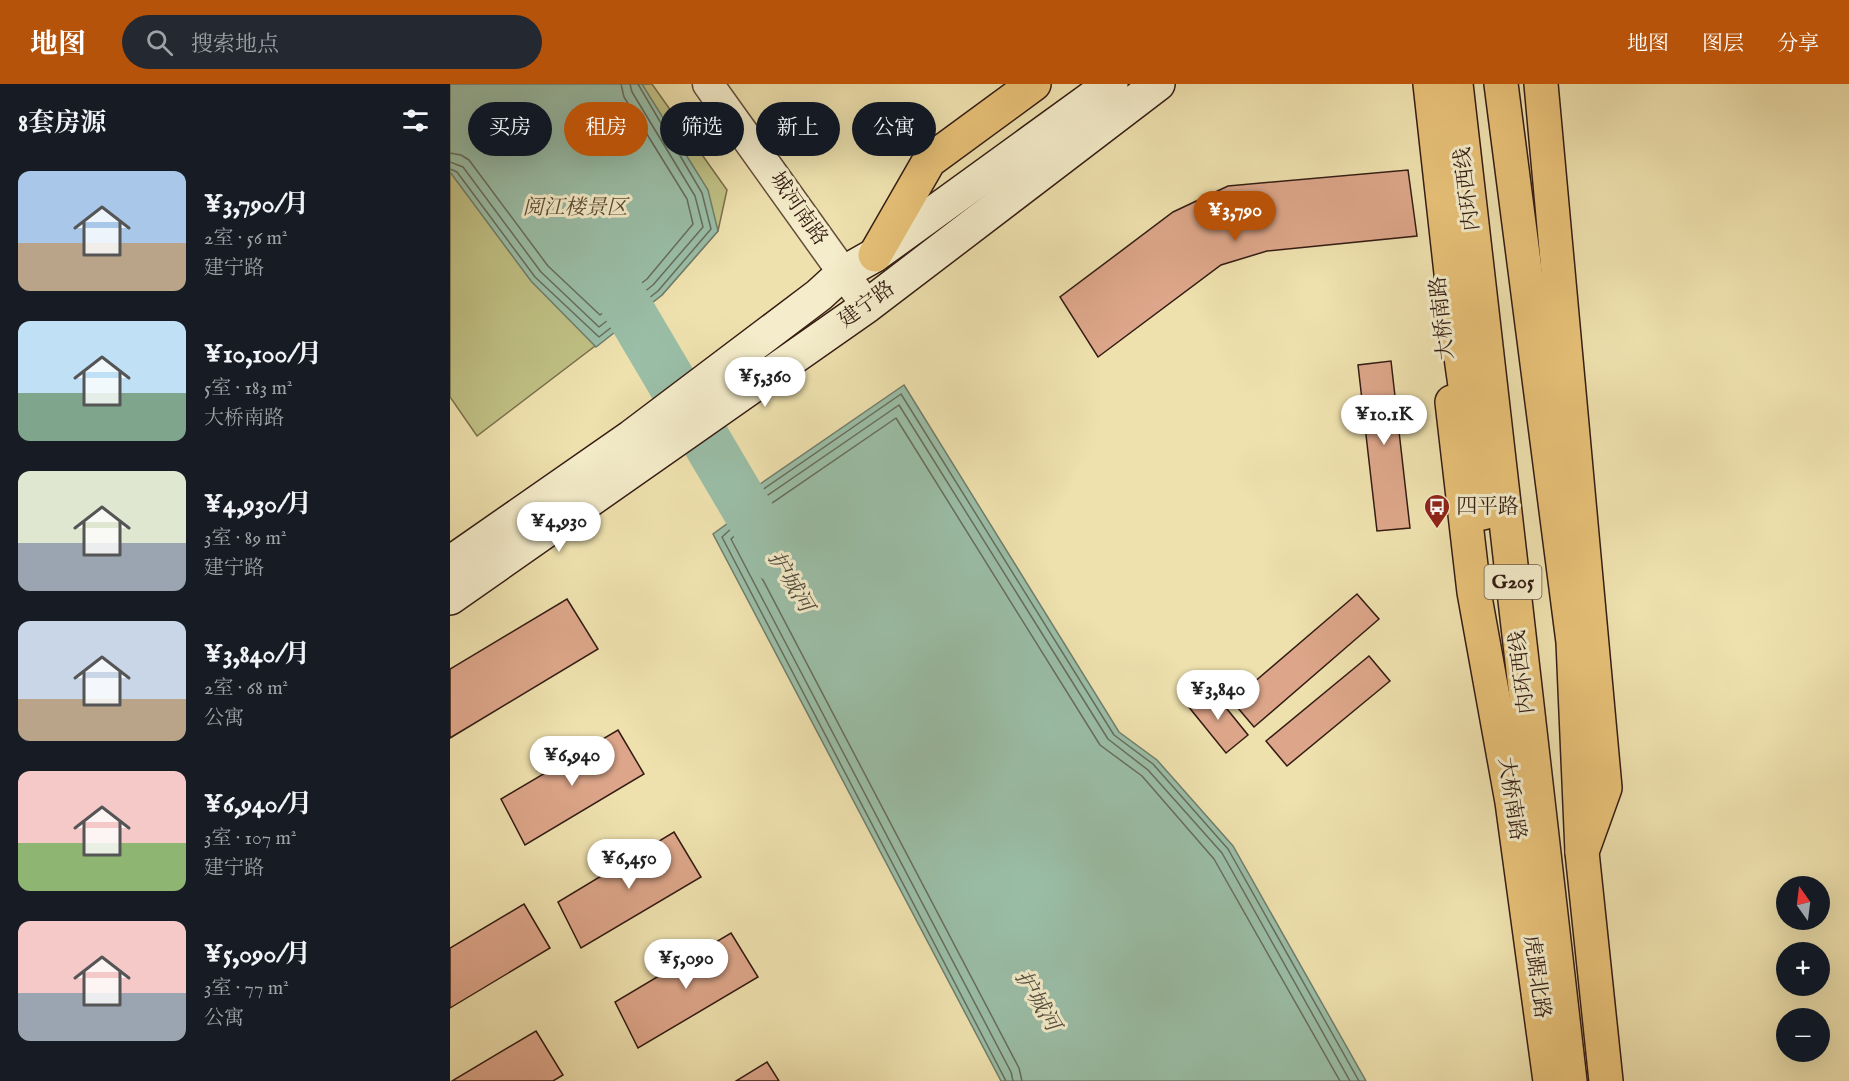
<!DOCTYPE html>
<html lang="zh">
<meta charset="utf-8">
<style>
body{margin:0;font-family:"IM FELL English","Noto Serif SC",serif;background:#242831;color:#f1f3f6;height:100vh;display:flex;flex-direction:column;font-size:22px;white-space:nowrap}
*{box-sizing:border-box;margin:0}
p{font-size:20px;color:#9ea1a6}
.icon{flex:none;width:33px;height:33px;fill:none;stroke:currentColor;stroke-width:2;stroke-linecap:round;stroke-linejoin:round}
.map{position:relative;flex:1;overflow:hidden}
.side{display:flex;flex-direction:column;background:#171b24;width:450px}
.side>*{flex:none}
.banner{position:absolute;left:18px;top:18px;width:570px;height:54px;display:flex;gap:12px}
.needle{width:39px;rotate:346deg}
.fabs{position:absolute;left:1326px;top:792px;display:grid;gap:12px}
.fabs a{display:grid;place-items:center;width:54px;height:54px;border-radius:50%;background:#171b24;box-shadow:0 6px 24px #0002;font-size:30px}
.price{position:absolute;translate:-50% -51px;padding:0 14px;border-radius:21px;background:#fff;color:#222;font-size:20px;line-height:39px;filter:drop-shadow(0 2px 3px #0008)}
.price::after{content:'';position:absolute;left:50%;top:36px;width:18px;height:14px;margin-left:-9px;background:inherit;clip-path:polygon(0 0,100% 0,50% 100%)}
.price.selected{background:#b45309;color:#fff}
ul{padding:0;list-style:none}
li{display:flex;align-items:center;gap:18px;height:150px;padding:0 18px}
li span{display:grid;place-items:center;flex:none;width:168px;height:120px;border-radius:12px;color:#555}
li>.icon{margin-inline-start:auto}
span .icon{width:72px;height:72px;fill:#fffc;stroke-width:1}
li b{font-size:26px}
h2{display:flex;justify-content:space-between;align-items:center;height:72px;padding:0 18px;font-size:26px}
.pill{padding:0 21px;border-radius:27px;background:#171b24;box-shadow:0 6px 24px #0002;font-size:21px;line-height:54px}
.pill.selected{background:#b45309;color:#fff}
header{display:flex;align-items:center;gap:36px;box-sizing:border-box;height:84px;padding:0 30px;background:#b45309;color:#fff}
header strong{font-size:28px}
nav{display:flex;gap:33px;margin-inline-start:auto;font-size:21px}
.search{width:420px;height:54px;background:#242831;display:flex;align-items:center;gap:15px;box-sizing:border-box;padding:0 21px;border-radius:33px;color:#9ea1a6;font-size:22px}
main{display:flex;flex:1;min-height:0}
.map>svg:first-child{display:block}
.green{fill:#c0c185;stroke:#7a6e4c;stroke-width:1.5}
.water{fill:#9abea7;stroke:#717d6c;stroke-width:1.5}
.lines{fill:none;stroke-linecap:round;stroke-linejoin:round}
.shore{stroke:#676d5d;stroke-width:1.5}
.river{stroke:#9abea7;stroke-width:50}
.building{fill:#dda68a;stroke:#341c13;stroke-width:1.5}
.tertiary-casing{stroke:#624d3a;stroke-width:33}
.secondary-casing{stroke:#341c13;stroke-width:36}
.primary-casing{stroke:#341c13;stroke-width:36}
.trunk-casing{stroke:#341c13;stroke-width:36}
.tertiary{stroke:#f4ecca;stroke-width:30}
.secondary{stroke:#f4ecca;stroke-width:33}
.primary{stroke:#e7c077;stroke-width:33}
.trunk{stroke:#e7c077;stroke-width:33}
.labels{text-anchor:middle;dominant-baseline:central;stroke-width:6;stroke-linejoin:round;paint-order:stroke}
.shield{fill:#f4ecca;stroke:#6e5a4a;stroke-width:1.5}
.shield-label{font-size:20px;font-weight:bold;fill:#341c13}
.street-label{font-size:21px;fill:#341c13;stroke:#f4ecca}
.park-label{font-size:21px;font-style:italic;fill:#5e4e35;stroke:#f4ecca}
.poi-label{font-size:21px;fill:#341c13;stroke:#f4ecca;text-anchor:start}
.water-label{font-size:22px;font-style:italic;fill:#534d3f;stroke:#f4ecca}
</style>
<header>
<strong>地图</strong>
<div class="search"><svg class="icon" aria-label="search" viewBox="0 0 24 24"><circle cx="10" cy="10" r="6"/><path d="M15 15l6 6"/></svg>搜索地点</div>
<nav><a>地图</a><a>图层</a><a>分享</a></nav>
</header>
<main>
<section class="side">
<h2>8套房源<svg class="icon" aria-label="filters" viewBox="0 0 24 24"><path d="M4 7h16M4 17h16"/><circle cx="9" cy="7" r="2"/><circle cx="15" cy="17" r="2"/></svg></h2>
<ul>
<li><span style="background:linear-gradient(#a9c7e8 60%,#b9a48a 0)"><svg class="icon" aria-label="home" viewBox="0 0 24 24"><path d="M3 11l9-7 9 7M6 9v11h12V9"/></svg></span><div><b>¥3,790/月</b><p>2室 · 56 m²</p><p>建宁路</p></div></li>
<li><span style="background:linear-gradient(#bfe0f5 60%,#7fa58c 0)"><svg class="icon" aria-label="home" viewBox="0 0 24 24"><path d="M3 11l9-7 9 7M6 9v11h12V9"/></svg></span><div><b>¥10,100/月</b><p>5室 · 183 m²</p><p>大桥南路</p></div></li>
<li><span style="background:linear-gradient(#dfe7d0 60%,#9aa5b1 0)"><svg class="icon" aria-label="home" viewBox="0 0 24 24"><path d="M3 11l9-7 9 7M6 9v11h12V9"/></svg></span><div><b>¥4,930/月</b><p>3室 · 89 m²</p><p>建宁路</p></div></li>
<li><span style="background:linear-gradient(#c9d6e8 65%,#b9a48a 0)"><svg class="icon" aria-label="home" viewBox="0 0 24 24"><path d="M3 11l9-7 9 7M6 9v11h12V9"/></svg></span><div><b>¥3,840/月</b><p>2室 · 68 m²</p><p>公寓</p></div></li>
<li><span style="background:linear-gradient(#f6c9c9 60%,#8fb573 0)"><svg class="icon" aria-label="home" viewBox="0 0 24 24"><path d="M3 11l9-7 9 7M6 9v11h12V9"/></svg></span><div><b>¥6,940/月</b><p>3室 · 107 m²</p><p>建宁路</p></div></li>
<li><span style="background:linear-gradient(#f6c9c9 60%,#9aa5b1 0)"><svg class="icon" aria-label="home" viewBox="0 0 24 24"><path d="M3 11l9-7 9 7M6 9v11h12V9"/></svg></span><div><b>¥5,090/月</b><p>3室 · 77 m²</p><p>公寓</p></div></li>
</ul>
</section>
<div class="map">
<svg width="1399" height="997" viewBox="0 0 1399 997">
<rect width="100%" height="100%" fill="#eee1ae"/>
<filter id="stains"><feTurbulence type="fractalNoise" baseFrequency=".00333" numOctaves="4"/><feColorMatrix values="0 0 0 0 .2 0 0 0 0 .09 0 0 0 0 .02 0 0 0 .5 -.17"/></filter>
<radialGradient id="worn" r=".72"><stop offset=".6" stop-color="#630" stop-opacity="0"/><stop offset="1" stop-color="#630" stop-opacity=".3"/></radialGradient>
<path class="green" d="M0,0h202l75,106 -9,41 -56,64 -185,141 -27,-39z"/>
<g class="water">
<path d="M0,0h192l66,106 10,41 -56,64 -66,52 -65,-66 -81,-109z"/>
<path d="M454,301l215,347 38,28 76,86 133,235h-365l-288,-547 26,-19 -8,-11z"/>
</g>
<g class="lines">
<g class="shore">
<path d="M0,69l11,2 8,5 79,106 52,49 47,-36 46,-55 -6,-25 -63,-102 -3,-13"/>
<path d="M0,78l13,5 78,105 58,55 54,-42 50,-58 -8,-31 -63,-104 -2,-8"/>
<path d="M0,85l7,3 78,105 64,60 59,-46 53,-62 -9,-36 -64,-109"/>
<path d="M556,997l-284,-544 21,-19 -1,-14 159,-110 213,341 39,29 75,85 131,232"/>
<path d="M563,997l-2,-9 -280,-533 18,-16 3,-17 147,-101 209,334 40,31 74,83 128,228"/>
<path d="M572,997l-3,-13 -276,-526 15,-16 4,-16 134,-92 204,327 42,31 72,83 126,222"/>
</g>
<path class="river" d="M149,175l176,298"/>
</g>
<g class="building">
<path d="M958,86l9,66 -150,15 -46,14 -123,92 -38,-60 113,-85 55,-26z"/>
<path d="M941,277l19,167 -33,3 -19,-166z"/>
<path d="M907,510l22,25 -125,108 -22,-26z"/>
<path d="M117,515l31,50 -148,89v-69z"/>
<path d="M919,572l21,25 -103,85 -21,-25z"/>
<path d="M760,604l38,47 -22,18 -38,-47z"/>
<path d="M168,646l26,44 -119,71 -24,-46z"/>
<path d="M224,748l27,45 -120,71 -23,-46z"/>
<path d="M74,820l26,44 -100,60v-60z"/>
<path d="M281,849l27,44 -120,71 -23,-46z"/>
<path d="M86,947l27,44 -10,6h-101z"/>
<path d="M317,978l12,19h-43z"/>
</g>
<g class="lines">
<defs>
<path id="tertiary" d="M258,0l159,222"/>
<g id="secondary">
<path d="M0,479l181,-126 188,-142 24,-22 32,-18 236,-171"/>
<path d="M0,514l417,-292 291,-222"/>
</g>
<g id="primary">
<path d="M1091,0l64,704 -23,64 24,229"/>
<path d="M1002,318l22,190 38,210 38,279"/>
</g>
<g id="trunk">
<path d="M980,0l28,252 25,177"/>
<path d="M1006,0l114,997"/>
<path d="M1051,0l72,558 9,210"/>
<path d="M425,171l54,-94 105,-77"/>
</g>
</defs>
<use href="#tertiary" class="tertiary-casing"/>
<use href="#secondary" class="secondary-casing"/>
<use href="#primary" class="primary-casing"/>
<use href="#trunk" class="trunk-casing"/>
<use href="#tertiary" class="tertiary"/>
<use href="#secondary" class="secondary"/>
<use href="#primary" class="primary"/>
<use href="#trunk" class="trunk"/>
</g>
<defs>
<symbol id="bus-pin" viewBox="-11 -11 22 30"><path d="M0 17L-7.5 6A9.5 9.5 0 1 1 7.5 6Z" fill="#8f2418" stroke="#f4ecca"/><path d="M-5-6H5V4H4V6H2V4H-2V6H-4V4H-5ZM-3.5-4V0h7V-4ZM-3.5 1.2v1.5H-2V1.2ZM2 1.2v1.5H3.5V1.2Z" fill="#fff"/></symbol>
</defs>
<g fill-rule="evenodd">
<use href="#bus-pin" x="972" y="408" width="30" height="40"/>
</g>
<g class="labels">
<rect class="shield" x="1034.5" y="481" width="57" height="34" rx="4.5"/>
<g class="shield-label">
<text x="1063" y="498">G205</text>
</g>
<g class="street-label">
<text transform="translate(1018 105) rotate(-97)">内环西线</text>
<text transform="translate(348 125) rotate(55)">城河南路</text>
<text transform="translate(417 221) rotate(-36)">建宁路</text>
<text transform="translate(993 234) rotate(-96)">大桥南路</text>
<text transform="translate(1073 588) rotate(-97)">内环西线</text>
<text transform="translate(1061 715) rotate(81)">大桥南路</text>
<text transform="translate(1086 893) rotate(82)">虎踞北路</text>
</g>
<g class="park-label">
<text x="125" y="124">阅江楼景区</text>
</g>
<g class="poi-label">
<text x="1006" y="423">四平路</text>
</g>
<g class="water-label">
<text transform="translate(340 498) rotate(59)">护城河</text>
<text transform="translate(587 917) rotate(59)">护城河</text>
</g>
</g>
<rect width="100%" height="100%" filter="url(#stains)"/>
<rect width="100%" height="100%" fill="url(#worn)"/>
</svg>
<div class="fabs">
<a><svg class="needle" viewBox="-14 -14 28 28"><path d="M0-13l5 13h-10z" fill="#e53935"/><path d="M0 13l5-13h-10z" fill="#9ea1a6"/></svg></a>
<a>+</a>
<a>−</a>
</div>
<b class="price selected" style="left:785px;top:158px">¥3,790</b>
<b class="price" style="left:315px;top:324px">¥5,360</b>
<b class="price" style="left:934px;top:362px">¥10.1K</b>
<b class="price" style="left:109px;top:469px">¥4,930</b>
<b class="price" style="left:768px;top:637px">¥3,840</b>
<b class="price" style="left:122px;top:703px">¥6,940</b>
<b class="price" style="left:179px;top:806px">¥6,450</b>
<b class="price" style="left:236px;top:906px">¥5,090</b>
<div class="banner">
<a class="pill">买房</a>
<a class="pill selected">租房</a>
<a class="pill">筛选</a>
<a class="pill">新上</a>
<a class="pill">公寓</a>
</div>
</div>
</main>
